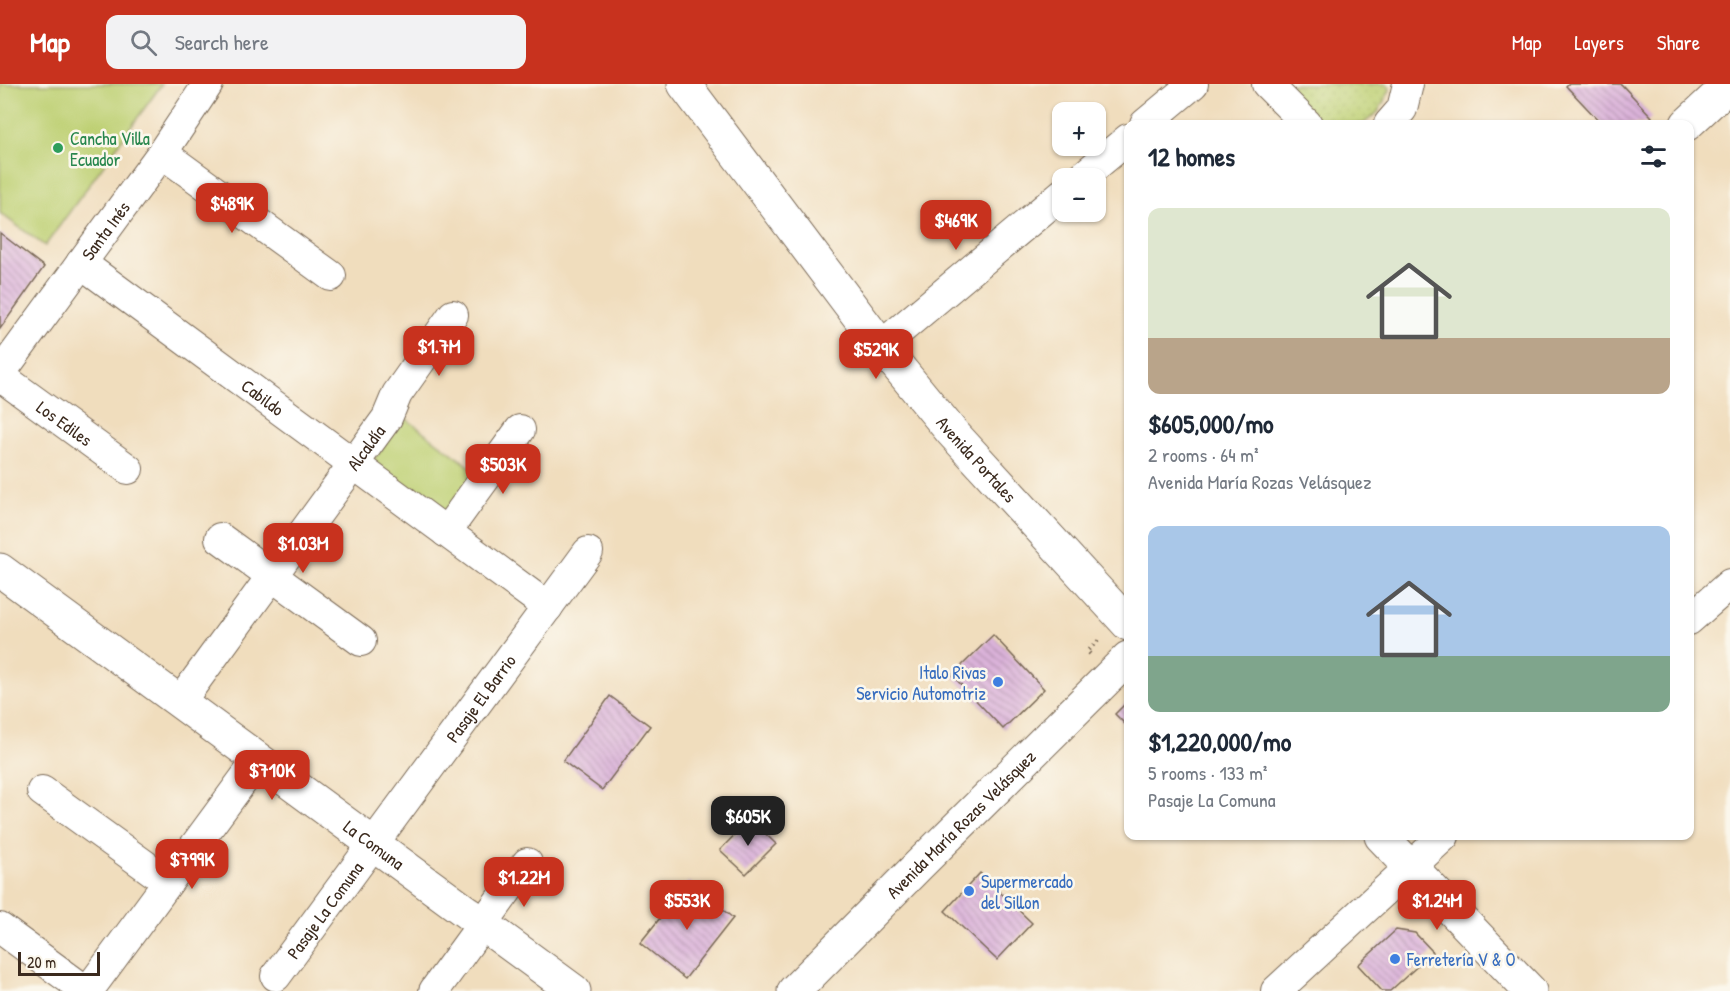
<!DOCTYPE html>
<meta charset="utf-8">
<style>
body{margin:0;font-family:"Patrick Hand",sans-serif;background:#f2f2f3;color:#1f2937;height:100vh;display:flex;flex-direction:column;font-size:22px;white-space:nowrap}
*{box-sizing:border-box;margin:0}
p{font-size:20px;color:#747a83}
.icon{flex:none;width:33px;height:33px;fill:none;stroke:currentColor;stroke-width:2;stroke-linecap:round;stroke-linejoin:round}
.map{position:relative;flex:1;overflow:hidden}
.drawer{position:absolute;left:1124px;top:36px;width:570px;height:720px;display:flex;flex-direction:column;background:#fff;border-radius:12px;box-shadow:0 2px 4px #0004}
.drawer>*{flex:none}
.fabs{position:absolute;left:1052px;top:18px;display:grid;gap:12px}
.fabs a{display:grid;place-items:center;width:54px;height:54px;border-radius:12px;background:#fff;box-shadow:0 2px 4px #0004;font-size:30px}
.scale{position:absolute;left:18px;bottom:15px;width:82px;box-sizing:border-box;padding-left:6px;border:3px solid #3b2a1e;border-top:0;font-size:16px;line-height:21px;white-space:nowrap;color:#3b2a1e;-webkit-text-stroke:4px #fbf7ec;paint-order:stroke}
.price{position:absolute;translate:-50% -51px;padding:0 14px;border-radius:12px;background:#c8321e;color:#fff;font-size:20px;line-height:39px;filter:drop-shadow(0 2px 3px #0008)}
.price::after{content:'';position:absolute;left:50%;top:36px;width:18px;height:14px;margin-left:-9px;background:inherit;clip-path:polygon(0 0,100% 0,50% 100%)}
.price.selected{background:#222;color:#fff}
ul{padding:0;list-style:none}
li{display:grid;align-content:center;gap:12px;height:318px;padding:0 24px}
li span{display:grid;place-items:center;height:186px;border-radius:12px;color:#555}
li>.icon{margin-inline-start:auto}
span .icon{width:108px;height:108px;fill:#fffc;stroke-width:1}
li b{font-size:26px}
h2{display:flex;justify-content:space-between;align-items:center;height:72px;padding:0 24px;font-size:26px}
header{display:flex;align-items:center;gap:36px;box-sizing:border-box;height:84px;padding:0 30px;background:#c8321e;color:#fff}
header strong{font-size:28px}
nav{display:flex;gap:33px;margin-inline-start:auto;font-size:21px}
.search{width:420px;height:54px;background:#f2f2f3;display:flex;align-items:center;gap:15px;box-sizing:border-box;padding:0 21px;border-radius:12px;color:#747a83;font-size:22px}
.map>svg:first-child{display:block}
.grass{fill:#bed073;stroke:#7c7d48;stroke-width:1.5}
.park{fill:url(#park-dots);stroke:#7c7d48;stroke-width:1.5}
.building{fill:url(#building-back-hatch)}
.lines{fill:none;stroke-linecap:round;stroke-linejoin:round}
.street-casing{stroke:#7a6956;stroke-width:32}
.secondary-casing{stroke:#7a6956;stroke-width:35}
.primary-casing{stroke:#7a6956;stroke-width:35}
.path{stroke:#7a6956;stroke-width:4;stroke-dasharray:1.5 4.5;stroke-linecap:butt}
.street{stroke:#fff;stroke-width:30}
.secondary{stroke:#fff;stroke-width:33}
.primary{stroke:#fff;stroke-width:33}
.leisure-dot{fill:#2e9e5b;stroke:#fbf7ec;stroke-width:2}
.shop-dot{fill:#3f7fe0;stroke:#fbf7ec;stroke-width:2}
.labels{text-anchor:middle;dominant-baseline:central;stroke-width:5;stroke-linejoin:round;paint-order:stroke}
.leisure-label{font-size:18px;fill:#27864d;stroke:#fbf7ec;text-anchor:start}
.street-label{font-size:18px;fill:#3b2a1e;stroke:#fbf7ec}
.shop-label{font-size:18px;fill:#366cbe;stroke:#fbf7ec;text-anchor:start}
</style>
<header>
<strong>Map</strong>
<div class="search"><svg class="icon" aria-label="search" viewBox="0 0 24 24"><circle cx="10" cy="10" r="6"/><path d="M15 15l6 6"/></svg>Search here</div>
<nav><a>Map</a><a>Layers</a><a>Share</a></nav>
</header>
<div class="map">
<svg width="1730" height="907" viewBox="0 0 1730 907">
<defs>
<pattern id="park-dots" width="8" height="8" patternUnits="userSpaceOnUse" patternTransform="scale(1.5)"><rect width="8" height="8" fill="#bed073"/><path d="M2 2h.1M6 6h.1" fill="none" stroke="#a4b363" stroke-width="1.8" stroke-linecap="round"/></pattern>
<pattern id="building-back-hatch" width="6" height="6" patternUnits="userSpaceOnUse" patternTransform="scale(1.5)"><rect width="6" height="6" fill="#dbb3da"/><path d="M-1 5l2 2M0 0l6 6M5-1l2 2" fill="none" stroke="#b392b0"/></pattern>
</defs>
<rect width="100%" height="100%" fill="#fbf7ec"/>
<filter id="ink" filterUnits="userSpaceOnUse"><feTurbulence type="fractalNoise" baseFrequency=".0167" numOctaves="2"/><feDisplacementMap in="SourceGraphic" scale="12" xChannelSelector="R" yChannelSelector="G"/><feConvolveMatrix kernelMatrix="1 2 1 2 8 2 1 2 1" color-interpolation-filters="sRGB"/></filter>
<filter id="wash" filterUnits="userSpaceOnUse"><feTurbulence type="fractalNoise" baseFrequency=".008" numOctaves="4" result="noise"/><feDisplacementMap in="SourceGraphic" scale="24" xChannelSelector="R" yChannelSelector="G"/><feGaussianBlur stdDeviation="1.35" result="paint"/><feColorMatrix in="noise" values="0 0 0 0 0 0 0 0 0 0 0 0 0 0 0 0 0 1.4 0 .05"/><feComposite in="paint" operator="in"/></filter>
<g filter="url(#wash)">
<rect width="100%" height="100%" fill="#f0ddbd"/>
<g class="grass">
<path d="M0,0h162l-117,162 -45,-33z"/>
<path d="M405,334l76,57 -35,47 -76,-58z"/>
</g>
<path class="park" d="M1277,0h111l2,6 -12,22 -15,12h-23l-20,-3z"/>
<g id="blocks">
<g class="building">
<path d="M1568,0h53l31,33 -8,7h-42l-36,-38z"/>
<path d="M0,149l44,34 -44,62z"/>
<path d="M993,551l51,54 -41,40 -51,-54z"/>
<path d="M610,612l40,30 -48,64 -39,-29z"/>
<path d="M1128,617v26l-13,-13z"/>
<path d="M750,735l26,25 -30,30 -26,-24z"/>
<path d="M980,789l52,50 -35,37 -52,-49z"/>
<path d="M689,798l44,36 -48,61 -45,-36z"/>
<path d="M1396,846l19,3 18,19 -43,39h-8l-24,-26z"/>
</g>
</g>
</g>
<g filter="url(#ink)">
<use href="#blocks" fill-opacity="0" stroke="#7a6956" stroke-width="1.5"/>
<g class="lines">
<defs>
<g id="street">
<path d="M1267,0l40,40"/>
<path d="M1145,40l48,-40"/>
<path d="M1389,40l13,-15 6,-25"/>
<path d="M162,69l169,123"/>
<path d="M1081,94l47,-39"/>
<path id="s1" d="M81,179l467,344"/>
<path d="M881,262l181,-152"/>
<path id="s2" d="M0,290l162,-221 46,-69"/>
<path id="s3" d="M0,292l128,93"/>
<path d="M446,448l74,-102"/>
<path d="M220,454l141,103"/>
<path d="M1689,536l41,-36"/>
<path id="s4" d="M180,618l207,-284 10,-24 56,-79"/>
<path d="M42,707l126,91"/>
<path d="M0,844l86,63"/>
<path id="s5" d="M276,892l312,-424"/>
<path d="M88,907l170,-231"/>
<path d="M434,907l93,-128"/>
<path d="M1276,907l168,-155"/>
</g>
<g id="secondary">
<path id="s6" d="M684,0l197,262 70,85 177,193"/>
<path id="s7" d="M0,486l574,421"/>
<path d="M1381,752l149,155"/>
</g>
<g id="primary">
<path d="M1687,40l43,-40"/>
<path id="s8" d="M794,907l124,-125 210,-208"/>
</g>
</defs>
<use href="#street" class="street-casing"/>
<use href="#secondary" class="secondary-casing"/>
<use href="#primary" class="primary-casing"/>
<path class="path" d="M1090,570l-3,-3 13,-12"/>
<use href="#street" class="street"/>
<use href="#secondary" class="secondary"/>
<use href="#primary" class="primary"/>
</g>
</g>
<circle class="leisure-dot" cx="58" cy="64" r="6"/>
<g class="shop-dot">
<circle cx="998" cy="598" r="6"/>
<circle cx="969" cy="807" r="6"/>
<circle cx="1395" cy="875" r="6"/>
</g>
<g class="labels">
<g class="leisure-label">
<text x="70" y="54">Cancha Villa<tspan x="70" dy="21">Ecuador</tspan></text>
</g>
<g class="street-label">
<text stroke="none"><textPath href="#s2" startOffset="178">Santa Inés</textPath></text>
<text stroke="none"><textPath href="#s1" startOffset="226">Cabildo</textPath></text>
<text stroke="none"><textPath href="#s3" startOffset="80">Los Ediles</textPath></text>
<text stroke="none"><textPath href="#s4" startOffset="315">Alcaldía</textPath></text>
<text stroke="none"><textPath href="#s6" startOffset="476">Avenida Portales</textPath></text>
<text stroke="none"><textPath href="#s5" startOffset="345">Pasaje El Barrio</textPath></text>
<text stroke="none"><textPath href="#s8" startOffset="236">Avenida María Rozas Velásquez</textPath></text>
<text stroke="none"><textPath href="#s7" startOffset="464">La Comuna</textPath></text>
<text stroke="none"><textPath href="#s5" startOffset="82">Pasaje La Comuna</textPath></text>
</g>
<g class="shop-label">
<text x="986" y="588" text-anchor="end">Italo Rivas<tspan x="986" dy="21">Servicio Automotriz</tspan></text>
<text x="981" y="797">Supermercado<tspan x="981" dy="21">del Sillon</tspan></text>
<text x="1407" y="875">Ferretería V &amp; O</text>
</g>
</g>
</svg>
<div class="fabs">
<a>+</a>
<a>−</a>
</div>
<div class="scale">20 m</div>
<b class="price" style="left:232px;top:150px">$489K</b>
<b class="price" style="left:956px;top:167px">$469K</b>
<b class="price" style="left:439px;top:293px">$1.7M</b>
<b class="price" style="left:876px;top:296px">$529K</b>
<b class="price" style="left:503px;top:411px">$503K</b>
<b class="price" style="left:303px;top:490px">$1.03M</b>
<b class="price" style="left:272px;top:717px">$710K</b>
<b class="price selected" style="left:748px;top:763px">$605K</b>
<b class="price" style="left:192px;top:806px">$799K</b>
<b class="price" style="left:524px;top:824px">$1.22M</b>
<b class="price" style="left:687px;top:847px">$553K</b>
<b class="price" style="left:1437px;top:847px">$1.24M</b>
<section class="drawer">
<h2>12 homes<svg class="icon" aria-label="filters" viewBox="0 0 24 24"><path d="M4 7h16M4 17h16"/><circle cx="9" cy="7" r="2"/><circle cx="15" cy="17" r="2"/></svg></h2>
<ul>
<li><span style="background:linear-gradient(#dfe7d0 70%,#b9a48a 0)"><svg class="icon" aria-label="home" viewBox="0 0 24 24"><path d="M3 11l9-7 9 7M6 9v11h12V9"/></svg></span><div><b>$605,000/mo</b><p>2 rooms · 64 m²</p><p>Avenida María Rozas Velásquez</p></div></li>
<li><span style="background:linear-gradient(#a9c7e8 70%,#7fa58c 0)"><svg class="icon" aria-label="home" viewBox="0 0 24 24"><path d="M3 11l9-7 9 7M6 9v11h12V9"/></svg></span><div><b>$1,220,000/mo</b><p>5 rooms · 133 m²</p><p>Pasaje La Comuna</p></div></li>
</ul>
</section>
</div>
